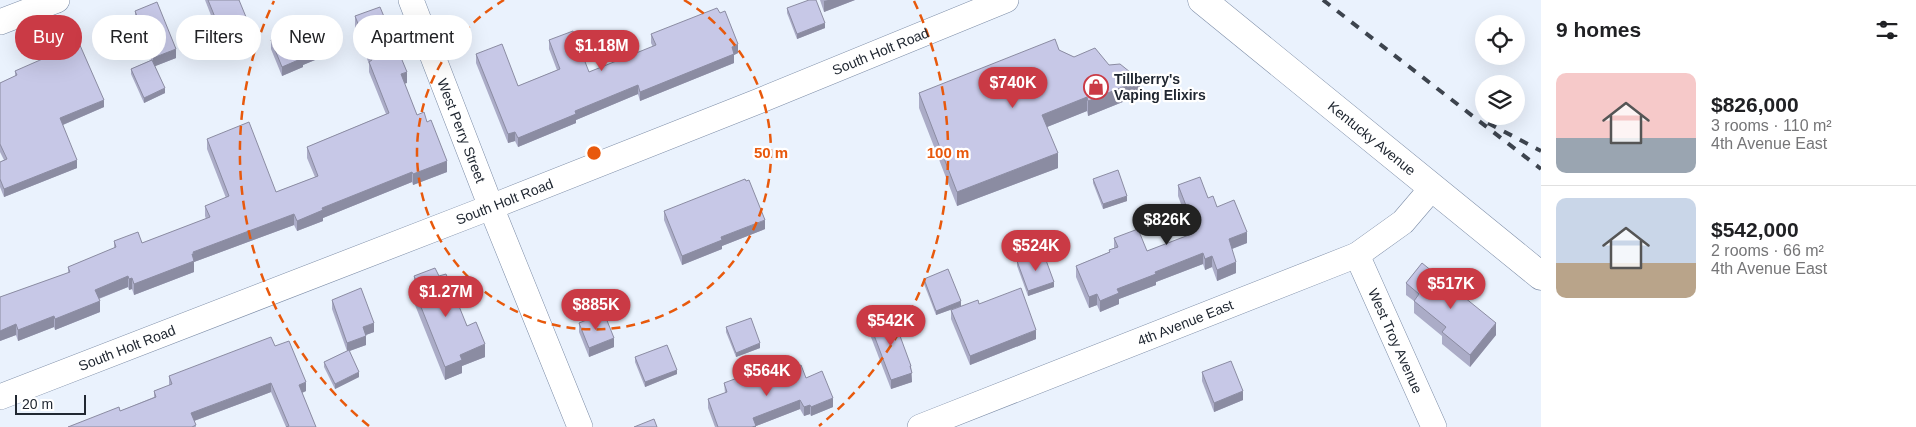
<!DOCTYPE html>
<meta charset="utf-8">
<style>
body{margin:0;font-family:Helvetica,sans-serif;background:#f2f2f2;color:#202124;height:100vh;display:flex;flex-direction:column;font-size:19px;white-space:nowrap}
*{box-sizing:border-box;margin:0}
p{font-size:16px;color:#757577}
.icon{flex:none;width:28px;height:28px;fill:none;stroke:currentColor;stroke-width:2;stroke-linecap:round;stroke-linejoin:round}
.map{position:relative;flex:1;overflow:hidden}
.details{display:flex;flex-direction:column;background:#fff;width:375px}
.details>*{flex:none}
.guide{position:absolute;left:15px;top:15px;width:475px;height:45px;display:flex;gap:10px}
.fabs{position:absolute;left:1475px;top:15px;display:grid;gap:10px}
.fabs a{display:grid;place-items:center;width:50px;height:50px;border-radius:50%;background:#fff;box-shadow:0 5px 20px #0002;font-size:25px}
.scale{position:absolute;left:15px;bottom:12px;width:71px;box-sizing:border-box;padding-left:5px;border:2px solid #212832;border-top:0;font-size:14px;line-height:18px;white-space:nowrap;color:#212832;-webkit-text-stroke:4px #fff;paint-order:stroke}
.price{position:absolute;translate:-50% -42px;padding:0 11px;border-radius:18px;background:#ca3a45;color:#fff;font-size:16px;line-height:32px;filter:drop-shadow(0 1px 2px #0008)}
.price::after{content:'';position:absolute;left:50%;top:30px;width:15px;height:11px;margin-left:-8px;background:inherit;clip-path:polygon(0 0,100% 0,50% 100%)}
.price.selected{background:#222;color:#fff}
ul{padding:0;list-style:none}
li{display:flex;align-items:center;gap:15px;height:125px;padding:0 15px}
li+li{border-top:1px solid #e0e0e0}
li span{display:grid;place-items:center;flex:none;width:140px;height:100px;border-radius:10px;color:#555}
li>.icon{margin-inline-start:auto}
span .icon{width:60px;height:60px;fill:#fffc;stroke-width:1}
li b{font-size:21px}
h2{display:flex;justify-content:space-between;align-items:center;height:60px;padding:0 15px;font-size:21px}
.pill{padding:0 18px;border-radius:22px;background:#fff;box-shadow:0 5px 20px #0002;font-size:18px;line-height:45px}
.pill.selected{background:#ca3a45;color:#fff}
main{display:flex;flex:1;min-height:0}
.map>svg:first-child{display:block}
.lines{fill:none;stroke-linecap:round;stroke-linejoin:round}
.street-casing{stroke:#7d8da7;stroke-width:26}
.primary-casing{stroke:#7d8da7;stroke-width:29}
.street{stroke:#fff;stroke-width:25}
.primary{stroke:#fff;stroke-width:28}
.rail{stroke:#3d444e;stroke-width:4;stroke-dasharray:9 9;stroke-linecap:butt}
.wall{fill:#abacc7}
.shaded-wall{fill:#8b8ca2}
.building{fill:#c7c8e7;stroke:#8b8ca2}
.ring{fill:none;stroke:#e8590c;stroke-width:2.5;stroke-dasharray:9 6}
.labels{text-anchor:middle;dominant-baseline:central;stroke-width:4.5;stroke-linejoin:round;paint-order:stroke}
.street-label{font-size:14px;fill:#212832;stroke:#fff}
.poi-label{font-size:14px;font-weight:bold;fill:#212832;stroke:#fff;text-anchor:start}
.centre{fill:#e8590c;stroke:#fff;stroke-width:2.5}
.ring-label{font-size:15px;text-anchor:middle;font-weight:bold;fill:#e8590c;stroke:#fff;stroke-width:4.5;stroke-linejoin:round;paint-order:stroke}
</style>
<main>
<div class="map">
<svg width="1541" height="427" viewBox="0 0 1541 427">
<rect width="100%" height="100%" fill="#eaf2fd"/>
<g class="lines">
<defs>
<g id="street">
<path id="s1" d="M411,0l80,207 89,220"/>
<path d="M0,22l57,-22"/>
<path id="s2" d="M1357,255l77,172"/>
<path id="s3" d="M0,397l491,-190 268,-106 247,-101"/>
<path id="s4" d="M920,427l437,-172 46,-33 29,-34"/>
</g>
<g id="primary">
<path id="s5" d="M1202,0l339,276"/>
</g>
</defs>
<use href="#street" class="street-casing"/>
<use href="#primary" class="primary-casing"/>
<use href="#street" class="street"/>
<use href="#primary" class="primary"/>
<g class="rail">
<path d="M1323,0l218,169"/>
<path d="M1488,123l53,28"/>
</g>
</g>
<g class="wall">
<path d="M205,0h34l7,26 -27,10z"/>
<path d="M820,0h35l-31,12z"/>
<path d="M787,8l38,20 -28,11 -10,-26z"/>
<path d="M135,11l41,47 -21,8 10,27 -21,10 -13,-29v-5l20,-9 -16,-40z"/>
<path d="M355,16l52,67h-3l13,32 30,57 -34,13 -1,-3 -89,36v3l-26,10 -3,-6 -100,37v10l-60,23 -2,-6 -3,1 -1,-3 -29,12 1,13 -45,18 -1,-3 -36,14 -2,-6 -16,6v-44l68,-24v-6l46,-19v-7l28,2 64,-24 -1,-3v-10l21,-8 -19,-49v-10l69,53 39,-15 -8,-19v-11l79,-33 -17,-42v-8l-14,-37z"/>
<path d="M651,34l87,19 -4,2v8l-94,38 -2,-7 -62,26v3l-58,24 -3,-6 -7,2 -32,-80v-9l42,32 39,-16 -8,-21v-9l40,32 64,-25 -2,-4z"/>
<path d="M271,40l56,15 -24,10v2l-21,9 -11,-27z"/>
<path d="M1059,50l15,7 35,8 31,30 -52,21 -1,-5 -40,16 11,41 -101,38 -38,-98v-15z"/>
<path d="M15,71l89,36 -41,18 14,43 -73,29 -4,-10v-25l4,-2 -4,-8v-69l15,-7z"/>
<path d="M1093,179l34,22 -24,8 -10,-26z"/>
<path d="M1178,185l30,13 9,9 30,36 -15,6 4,24 -19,8 -5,-14 -7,3 -2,-6 -47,18v3l-37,14v5l-19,8 -3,-7 -8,3 -13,-31v-11l33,-14v-2l5,-2v-10l33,13 43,-16 -6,-15v-8l-6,-16z"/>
<path d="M664,211l101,18 -43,17v3l-40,16 -18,-45z"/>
<path d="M1017,261l37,26 -26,9 -11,-30z"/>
<path d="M414,276h25l46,81 -23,9v7l-17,7 -32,-80v-13h1z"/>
<path d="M924,279l37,27 -25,9 -12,-31z"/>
<path d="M1406,283l90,52 -26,32 -28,-23v-8l-28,-23v-12l-8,-6z"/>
<path d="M332,300l42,32 -8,3v10l-17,6 10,26 -24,12 -11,-22v-5l23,-11 -15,-42z"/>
<path d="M979,304l57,35 -66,26 -19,-46v-9z"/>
<path d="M869,322l42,48 1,12 -21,7 -22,-57z"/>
<path d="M579,323l35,24 -25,10 -10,-25z"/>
<path d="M726,327l34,21 -24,9 -10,-25z"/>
<path d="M275,346l31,45 -4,2 14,34h-30l-15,-35 -77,29 2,6h-128l52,-16 34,-14v-6l15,-5v-10z"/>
<path d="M635,357l42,17 -32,13 -10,-25z"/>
<path d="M1202,372l41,28 -29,12 -12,-31z"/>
<path d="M806,378l27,29 -22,9 -1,-2 -6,2 -4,-7 -44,17v1h-41l-7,-19v-9l17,-6 -1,-10h27z"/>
</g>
<g class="shaded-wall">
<path d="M828,0h27l-31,12v-11z"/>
<path d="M246,17v9l-27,10v-9z"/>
<path d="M825,23v5l-28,11v-5z"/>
<path d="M738,44v9l-4,2v8l-94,38v-9z"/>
<path d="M327,46v9l-24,10v2l-21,9v-9l20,-11z"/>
<path d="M176,49v9l-23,9v-9z"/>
<path d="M407,72v11l-6,2v-11z"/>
<path d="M1140,80v15l-52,21v-15z"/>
<path d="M638,85v9l-62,26v3l-58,24v-9l57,-27z"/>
<path d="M165,88v5l-21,10v-5z"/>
<path d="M1087,97v14l-45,18v-14z"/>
<path d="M104,100v7l-44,19v-8z"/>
<path d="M515,132v9l-7,2v-9z"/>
<path d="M1058,153v15l-101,38v-14z"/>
<path d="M77,160v8l-73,29v-8z"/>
<path d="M447,161v11l-34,13v-11z"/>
<path d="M412,172v10l-89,36v3l-26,10v-10l25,-13z"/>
<path d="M1127,196v5l-24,8v-5z"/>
<path d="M294,214v11l-100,37v10l-60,23v-11l58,-30 1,-2z"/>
<path d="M765,220v9l-43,17v3l-40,16v-9l39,-19z"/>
<path d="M1247,232v11l-18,7v-11z"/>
<path d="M1203,253v11l-47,18v3l-37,14v5l-19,8v-11l17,-12 38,-17z"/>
<path d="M1212,256v11l-7,3v-11z"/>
<path d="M1236,262v11l-19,8v-11z"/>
<path d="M128,276v11l-33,13v-10z"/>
<path d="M132,278v11l-3,1v-11z"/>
<path d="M1054,282v5l-26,9v-5z"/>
<path d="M1097,294v11l-8,3v-11z"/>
<path d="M100,301v11l-45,18v-11z"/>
<path d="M961,301v5l-25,9v-4z"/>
<path d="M54,316v11l-36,14v-11z"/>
<path d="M374,323v9l-11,4v-9z"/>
<path d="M1496,323v12l-26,32v-12z"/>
<path d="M16,324v11l-16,6v-10z"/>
<path d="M1036,330v9l-66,26v-9z"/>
<path d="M366,336v9l-19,7v-9z"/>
<path d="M614,338v9l-25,10v-9z"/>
<path d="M760,343v5l-24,9v-4z"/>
<path d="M485,344v13l-23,9v7l-17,7v-13l15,-12z"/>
<path d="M910,366h1l1,16 -21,7v-9z"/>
<path d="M677,370v4l-32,13v-5z"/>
<path d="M359,372v5l-24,12v-5z"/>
<path d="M306,382v9l-7,3v-9z"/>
<path d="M271,383v9l-80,30v-9z"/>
<path d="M1243,391v9l-29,12v-9z"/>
<path d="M833,398v9l-22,9v-9z"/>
<path d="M800,400v9l-44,17v1h-4l1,-9z"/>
<path d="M810,405v9l-6,2v-9z"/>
</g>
<g class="building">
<path d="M208,0h31l7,17 -27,10z"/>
<path d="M809,0h7l9,23 -28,11 -10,-26z"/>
<path d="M157,2l19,47 -23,9 -18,-47z"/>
<path d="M380,7l27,65 -6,2 16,41 7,-3 3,10 4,-2 16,41 -34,13 -1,-2 -90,36 1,2 -26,11 -3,-7 -101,38 1,2h-2l2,7 -60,23 -2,-6 -3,1 -1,-3 -33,14 5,11 -45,18 -1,-3 -36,14 -2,-6 -16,7v-34l70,-25 -2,-5 48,-20 -2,-6 24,-9 4,11 68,-26 -5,-11 24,-10 -22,-57 42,-17 27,70 42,-16 -11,-29 82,-34 -20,-51 3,-2 -17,-44z"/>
<path d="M717,8l3,5 5,-2 13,33 -6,3 2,7 -94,38 -2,-7 -63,26 1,3 -58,24 -3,-6 -7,2 -32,-80 26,-10 16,42 42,-17 -11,-29 24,-9 16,41 67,-27 -5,-11z"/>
<path d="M317,21l10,25 -25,10 1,2 -21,9 -11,-27z"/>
<path d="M1055,39l4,11 15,7 21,-9 14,17 11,-1 20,16 -52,21 -1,-4 -45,18 16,38 -101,39 -38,-99z"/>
<path d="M79,43l25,57 -44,18 17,42 -73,29 -4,-10v-17l7,-3 -7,-15v-61l17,-8 -2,-4z"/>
<path d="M152,60l13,28 -21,10 -13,-29z"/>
<path d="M1118,170l9,26 -24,8 -10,-25z"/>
<path d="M1200,177l8,21 5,-2 4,11 17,-7 13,32 -18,7 7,23 -19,8 -5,-14 -7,3 -2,-6 -48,19 1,2 -39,15 2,4 -19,8 -3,-7 -8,3 -13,-31 34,-14 -1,-2 9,-3 -4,-9 24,-9 9,22 47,-18 -10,-24 3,-1 -9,-23z"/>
<path d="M745,179l1,2 3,-1 16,40 -44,17 1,3 -40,16 -18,-45z"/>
<path d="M1043,252l11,30 -26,9 -11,-30z"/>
<path d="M1422,263l74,60 -26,32 -28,-23 4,-5 -32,-26 5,-7 -13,-11z"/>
<path d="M435,268l4,8 7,-2 21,52 9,-4 9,22 -25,11 2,5 -17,7 -32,-80 5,-2 -4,-9z"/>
<path d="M948,269l13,32 -25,10 -12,-32z"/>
<path d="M361,288l13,35 -11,4 3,9 -19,7 -15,-43z"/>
<path d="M1021,288l15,42 -66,26 -19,-46 27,-10 1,4z"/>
<path d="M604,313l10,25 -25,10 -10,-25z"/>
<path d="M892,314l19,52h-1l2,7 -21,7 -22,-58z"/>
<path d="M751,318l9,25 -24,10 -10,-26z"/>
<path d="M271,337l4,9 14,-5 17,41 -7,3 17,42h-30l3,-1 -18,-43 -80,30 5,12 -4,2h-124l51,-20 1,4 36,-14 -2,-6 18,-7 -3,-8z"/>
<path d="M667,345l10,25 -32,12 -10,-25z"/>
<path d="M349,350l10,22 -24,12 -11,-22z"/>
<path d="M1231,361l12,30 -29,12 -12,-31z"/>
<path d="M801,365l5,13 16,-7 11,27 -22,9 -1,-2 -6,2 -4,-7 -47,18 3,8 -4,1h-34l-10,-28 19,-7 -3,-9 24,-9 3,9 11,-4 1,2z"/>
<path d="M654,419l3,8h-23z"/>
</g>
<g class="ring">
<path d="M684 0A177 177 0 1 1 504 0"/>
<path d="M369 426A354 354 0 0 1 274 1M914 1A354 354 0 0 1 819 426"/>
</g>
<defs>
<symbol id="shop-ring" viewBox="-11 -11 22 22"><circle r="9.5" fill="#fff" stroke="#ca3a45" stroke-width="1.5"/><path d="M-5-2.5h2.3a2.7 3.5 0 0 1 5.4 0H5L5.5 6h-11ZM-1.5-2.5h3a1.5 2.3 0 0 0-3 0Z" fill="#ca3a45"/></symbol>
</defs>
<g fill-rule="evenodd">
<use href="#shop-ring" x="1082" y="73" width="28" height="28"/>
</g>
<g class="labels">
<g class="street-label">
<text stroke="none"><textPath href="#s3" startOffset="946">South Holt Road</textPath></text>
<text stroke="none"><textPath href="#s1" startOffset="140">West Perry Street</textPath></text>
<text stroke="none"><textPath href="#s5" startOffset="219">Kentucky Avenue</textPath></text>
<text stroke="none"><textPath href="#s3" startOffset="541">South Holt Road</textPath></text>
<text stroke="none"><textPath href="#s4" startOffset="285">4th Avenue East</textPath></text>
<text stroke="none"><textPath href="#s2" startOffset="94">West Troy Avenue</textPath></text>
<text stroke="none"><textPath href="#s3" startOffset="136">South Holt Road</textPath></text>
</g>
<g class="poi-label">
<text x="1114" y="79">Tillberry's<tspan x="1114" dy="16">Vaping Elixirs</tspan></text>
</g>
</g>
<circle cx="594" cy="153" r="8" class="centre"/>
<g class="ring-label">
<text x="771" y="158">50 m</text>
<text x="948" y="158">100 m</text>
</g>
</svg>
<div class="fabs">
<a><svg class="icon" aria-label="locate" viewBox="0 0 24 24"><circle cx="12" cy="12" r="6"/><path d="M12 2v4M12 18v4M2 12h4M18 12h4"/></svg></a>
<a><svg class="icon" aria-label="layers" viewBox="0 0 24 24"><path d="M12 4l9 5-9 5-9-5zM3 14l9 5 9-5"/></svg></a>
</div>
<div class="scale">20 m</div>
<b class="price" style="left:602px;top:72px">$1.18M</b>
<b class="price" style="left:1013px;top:109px">$740K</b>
<b class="price selected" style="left:1167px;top:246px">$826K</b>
<b class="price" style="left:1036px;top:272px">$524K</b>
<b class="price" style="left:1451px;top:310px">$517K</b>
<b class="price" style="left:446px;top:318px">$1.27M</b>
<b class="price" style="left:596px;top:331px">$885K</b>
<b class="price" style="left:891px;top:347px">$542K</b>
<b class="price" style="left:767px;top:397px">$564K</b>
<div class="guide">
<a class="pill selected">Buy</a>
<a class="pill">Rent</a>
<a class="pill">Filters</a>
<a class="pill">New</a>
<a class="pill">Apartment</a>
</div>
</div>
<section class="details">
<h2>9 homes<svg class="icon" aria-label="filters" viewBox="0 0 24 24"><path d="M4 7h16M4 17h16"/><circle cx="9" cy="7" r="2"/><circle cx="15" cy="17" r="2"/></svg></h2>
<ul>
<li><span style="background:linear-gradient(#f6c9c9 65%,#9aa5b1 0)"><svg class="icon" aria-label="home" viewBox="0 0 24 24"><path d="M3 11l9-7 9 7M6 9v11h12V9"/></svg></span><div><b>$826,000</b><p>3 rooms · 110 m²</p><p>4th Avenue East</p></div></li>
<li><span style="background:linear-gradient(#c9d6e8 65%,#b9a48a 0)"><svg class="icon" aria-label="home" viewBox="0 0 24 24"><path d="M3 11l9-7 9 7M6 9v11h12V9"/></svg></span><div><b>$542,000</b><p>2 rooms · 66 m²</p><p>4th Avenue East</p></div></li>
</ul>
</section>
</main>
